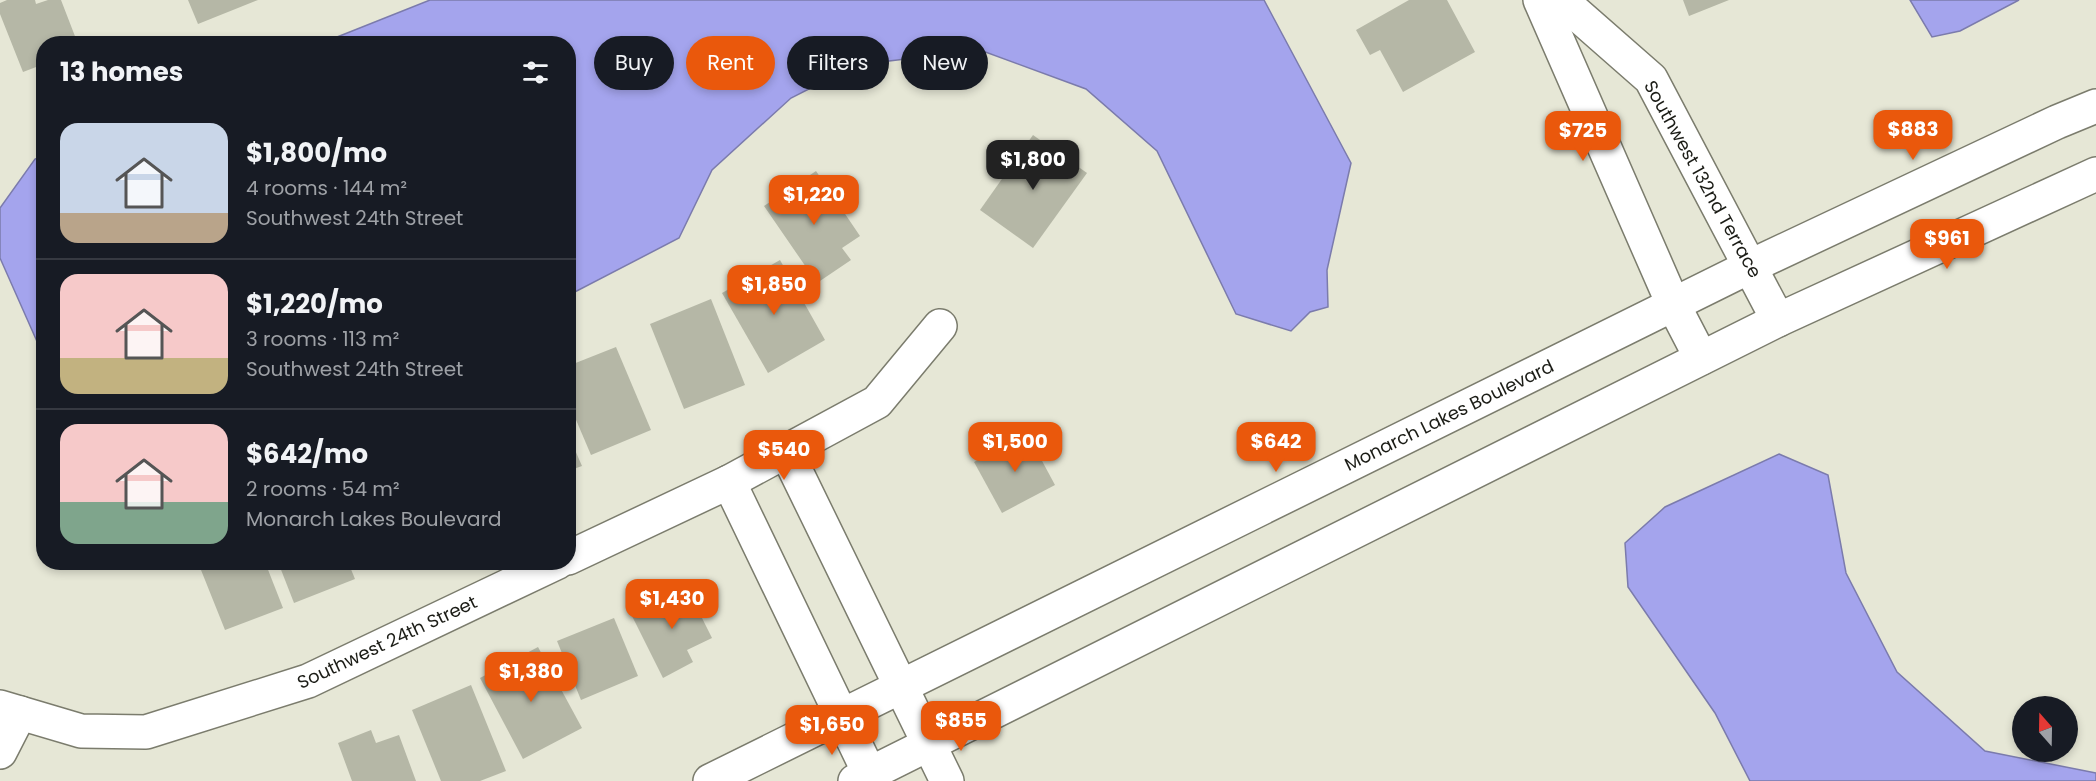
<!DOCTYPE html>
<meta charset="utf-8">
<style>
body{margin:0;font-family:Poppins,sans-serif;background:#20242c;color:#f1f3f6;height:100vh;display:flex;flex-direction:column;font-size:22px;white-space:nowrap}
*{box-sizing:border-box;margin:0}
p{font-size:20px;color:#9ea1a6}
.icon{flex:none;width:33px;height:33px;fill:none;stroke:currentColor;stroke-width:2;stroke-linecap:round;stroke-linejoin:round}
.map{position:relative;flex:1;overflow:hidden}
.drawer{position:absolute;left:36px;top:36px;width:540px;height:534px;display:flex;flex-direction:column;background:#171b24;border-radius:24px;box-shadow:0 3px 9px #0003}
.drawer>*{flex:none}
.guide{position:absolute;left:594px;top:36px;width:570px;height:54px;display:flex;gap:12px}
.needle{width:39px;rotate:340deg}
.controls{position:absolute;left:2012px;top:696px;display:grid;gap:12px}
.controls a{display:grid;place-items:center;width:66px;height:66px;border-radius:50%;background:#171b24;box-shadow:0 3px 9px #0003;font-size:30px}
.price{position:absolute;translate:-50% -51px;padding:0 14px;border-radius:12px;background:#ea580c;color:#fff;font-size:20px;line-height:39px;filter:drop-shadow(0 2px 3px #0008)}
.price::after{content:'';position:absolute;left:50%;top:36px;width:18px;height:14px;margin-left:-9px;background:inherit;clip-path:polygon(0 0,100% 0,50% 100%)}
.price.active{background:#222;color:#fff}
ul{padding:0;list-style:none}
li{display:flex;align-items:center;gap:18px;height:150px;padding:0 24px}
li+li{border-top:2px solid #363941}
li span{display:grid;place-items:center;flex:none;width:168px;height:120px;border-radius:18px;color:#555}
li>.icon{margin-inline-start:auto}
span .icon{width:72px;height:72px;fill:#fffc;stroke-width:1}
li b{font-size:26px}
h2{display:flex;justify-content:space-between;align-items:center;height:72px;padding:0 24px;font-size:26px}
.pill{padding:0 21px;border-radius:27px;background:#171b24;box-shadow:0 3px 9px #0003;font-size:21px;line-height:54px}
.pill.active{background:#ea580c;color:#fff}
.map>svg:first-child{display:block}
.water{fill:#a4a4ed;stroke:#7b7bac;stroke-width:1.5}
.building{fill:#b5b7a6}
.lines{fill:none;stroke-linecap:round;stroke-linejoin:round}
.minor-casing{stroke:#7b7c6d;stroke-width:36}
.minor{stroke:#fff;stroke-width:33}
.labels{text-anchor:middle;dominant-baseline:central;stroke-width:5;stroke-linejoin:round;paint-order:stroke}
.street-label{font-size:18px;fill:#1b1c16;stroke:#fff}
</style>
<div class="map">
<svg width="2096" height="781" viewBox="0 0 2096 781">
<rect width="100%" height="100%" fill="#e6e7d6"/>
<g class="water">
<path d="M430,0h834l87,163 -24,107 1,37 -18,5 -19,19 -55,-17 -79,-163 -71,-62 -106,-39 -124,15 -65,33 -79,72 -33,68 -110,57 -1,-251 -246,-1z"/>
<path d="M1910,0h109l-59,31 -28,6z"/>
<path d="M43,156v199l-43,-97v-50l35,-49z"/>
<path d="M1779,454l49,21 18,98 51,99 88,79 111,22v8h-346l-35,-68 -87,-126 -3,-44 40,-36z"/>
</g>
<g class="building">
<path d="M7,0h28l1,4 12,-4h13l17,44h-34v20l-21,8 -23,-58v-11z"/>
<path d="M188,0h70l-60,24z"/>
<path d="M1409,0h38l28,52 -72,40 -23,-42 -10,5 -14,-25z"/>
<path d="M1683,0h46l-40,16z"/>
<path d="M1033,135l54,38 -54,75 -53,-38z"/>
<path d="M816,171l44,65 -18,12 9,12 -34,23 -53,-77z"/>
<path d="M780,260l45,80 -57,33 -46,-80z"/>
<path d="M711,299l34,86 -61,24 -34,-85z"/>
<path d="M616,347l35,83 -60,25 -23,-54v-35z"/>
<path d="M1027,433l28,52 -53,28 -28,-51z"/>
<path d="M568,434l14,32 -14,5z"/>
<path d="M206,562h59l18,46 -58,22 -26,-65z"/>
<path d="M278,562h70l7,17 -61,24z"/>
<path d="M686,586l26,52 -25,12 6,12 -30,16 -32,-64z"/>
<path d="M614,618l24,58 -57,24 -24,-59z"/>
<path d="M538,647l44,81 -59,31 -43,-81z"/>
<path d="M471,685l35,86 -26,10h-39l-29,-71z"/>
<path d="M371,730l5,13 23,-8 17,46h-64l-14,-38z"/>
</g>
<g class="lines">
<defs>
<g id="minor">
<path d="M1540,0l133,304 28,54"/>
<path d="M1561,0l90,79 127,241"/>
<path d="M786,451l161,330"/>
<path d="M729,482l144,299"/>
<path d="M568,558l161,-76 148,-80 63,-76"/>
<path d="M0,707l81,24 65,1 162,-51 250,-119"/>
<path d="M0,752l20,-39"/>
<path d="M710,781l1041,-515 306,-144 39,-16"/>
<path d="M855,781l923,-461 318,-146"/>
</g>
</defs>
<use href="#minor" class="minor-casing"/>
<use href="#minor" class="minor"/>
</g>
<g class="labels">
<g class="street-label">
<text transform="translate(1703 179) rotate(61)">Southwest 132nd Terrace</text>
<text transform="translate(1449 415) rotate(-26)">Monarch Lakes Boulevard</text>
<text transform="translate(387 642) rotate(-25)">Southwest 24th Street</text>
</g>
</g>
</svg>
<div class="controls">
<a><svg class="needle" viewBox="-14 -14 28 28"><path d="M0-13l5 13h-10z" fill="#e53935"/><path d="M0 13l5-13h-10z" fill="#9ea1a6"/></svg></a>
</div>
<b class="price" style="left:1913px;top:161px">$883</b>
<b class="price" style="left:1583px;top:162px">$725</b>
<b class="price active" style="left:1033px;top:191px">$1,800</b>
<b class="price" style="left:814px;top:226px">$1,220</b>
<b class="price" style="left:1947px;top:270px">$961</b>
<b class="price" style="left:774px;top:316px">$1,850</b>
<b class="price" style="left:1015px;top:473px">$1,500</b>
<b class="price" style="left:1276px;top:473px">$642</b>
<b class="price" style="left:784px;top:481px">$540</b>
<b class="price" style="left:672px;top:630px">$1,430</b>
<b class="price" style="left:531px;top:703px">$1,380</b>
<b class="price" style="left:961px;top:752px">$855</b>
<b class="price" style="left:832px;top:756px">$1,650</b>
<div class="guide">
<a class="pill">Buy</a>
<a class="pill active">Rent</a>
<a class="pill">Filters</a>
<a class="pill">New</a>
</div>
<section class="drawer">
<h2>13 homes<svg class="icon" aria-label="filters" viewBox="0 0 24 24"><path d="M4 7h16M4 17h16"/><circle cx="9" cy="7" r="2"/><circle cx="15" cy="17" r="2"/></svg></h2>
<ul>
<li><span style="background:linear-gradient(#c9d6e8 75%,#b9a48a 0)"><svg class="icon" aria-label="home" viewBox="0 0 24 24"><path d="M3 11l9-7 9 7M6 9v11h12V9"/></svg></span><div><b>$1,800/mo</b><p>4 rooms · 144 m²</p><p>Southwest 24th Street</p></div></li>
<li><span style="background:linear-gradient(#f6c9c9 70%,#c2b280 0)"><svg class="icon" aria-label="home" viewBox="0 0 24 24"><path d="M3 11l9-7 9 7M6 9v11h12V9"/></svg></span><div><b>$1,220/mo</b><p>3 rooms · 113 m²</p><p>Southwest 24th Street</p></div></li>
<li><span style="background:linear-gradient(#f6c9c9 65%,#7fa58c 0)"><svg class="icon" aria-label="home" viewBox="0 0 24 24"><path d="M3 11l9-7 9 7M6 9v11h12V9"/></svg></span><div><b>$642/mo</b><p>2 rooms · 54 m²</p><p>Monarch Lakes Boulevard</p></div></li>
</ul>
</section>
</div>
